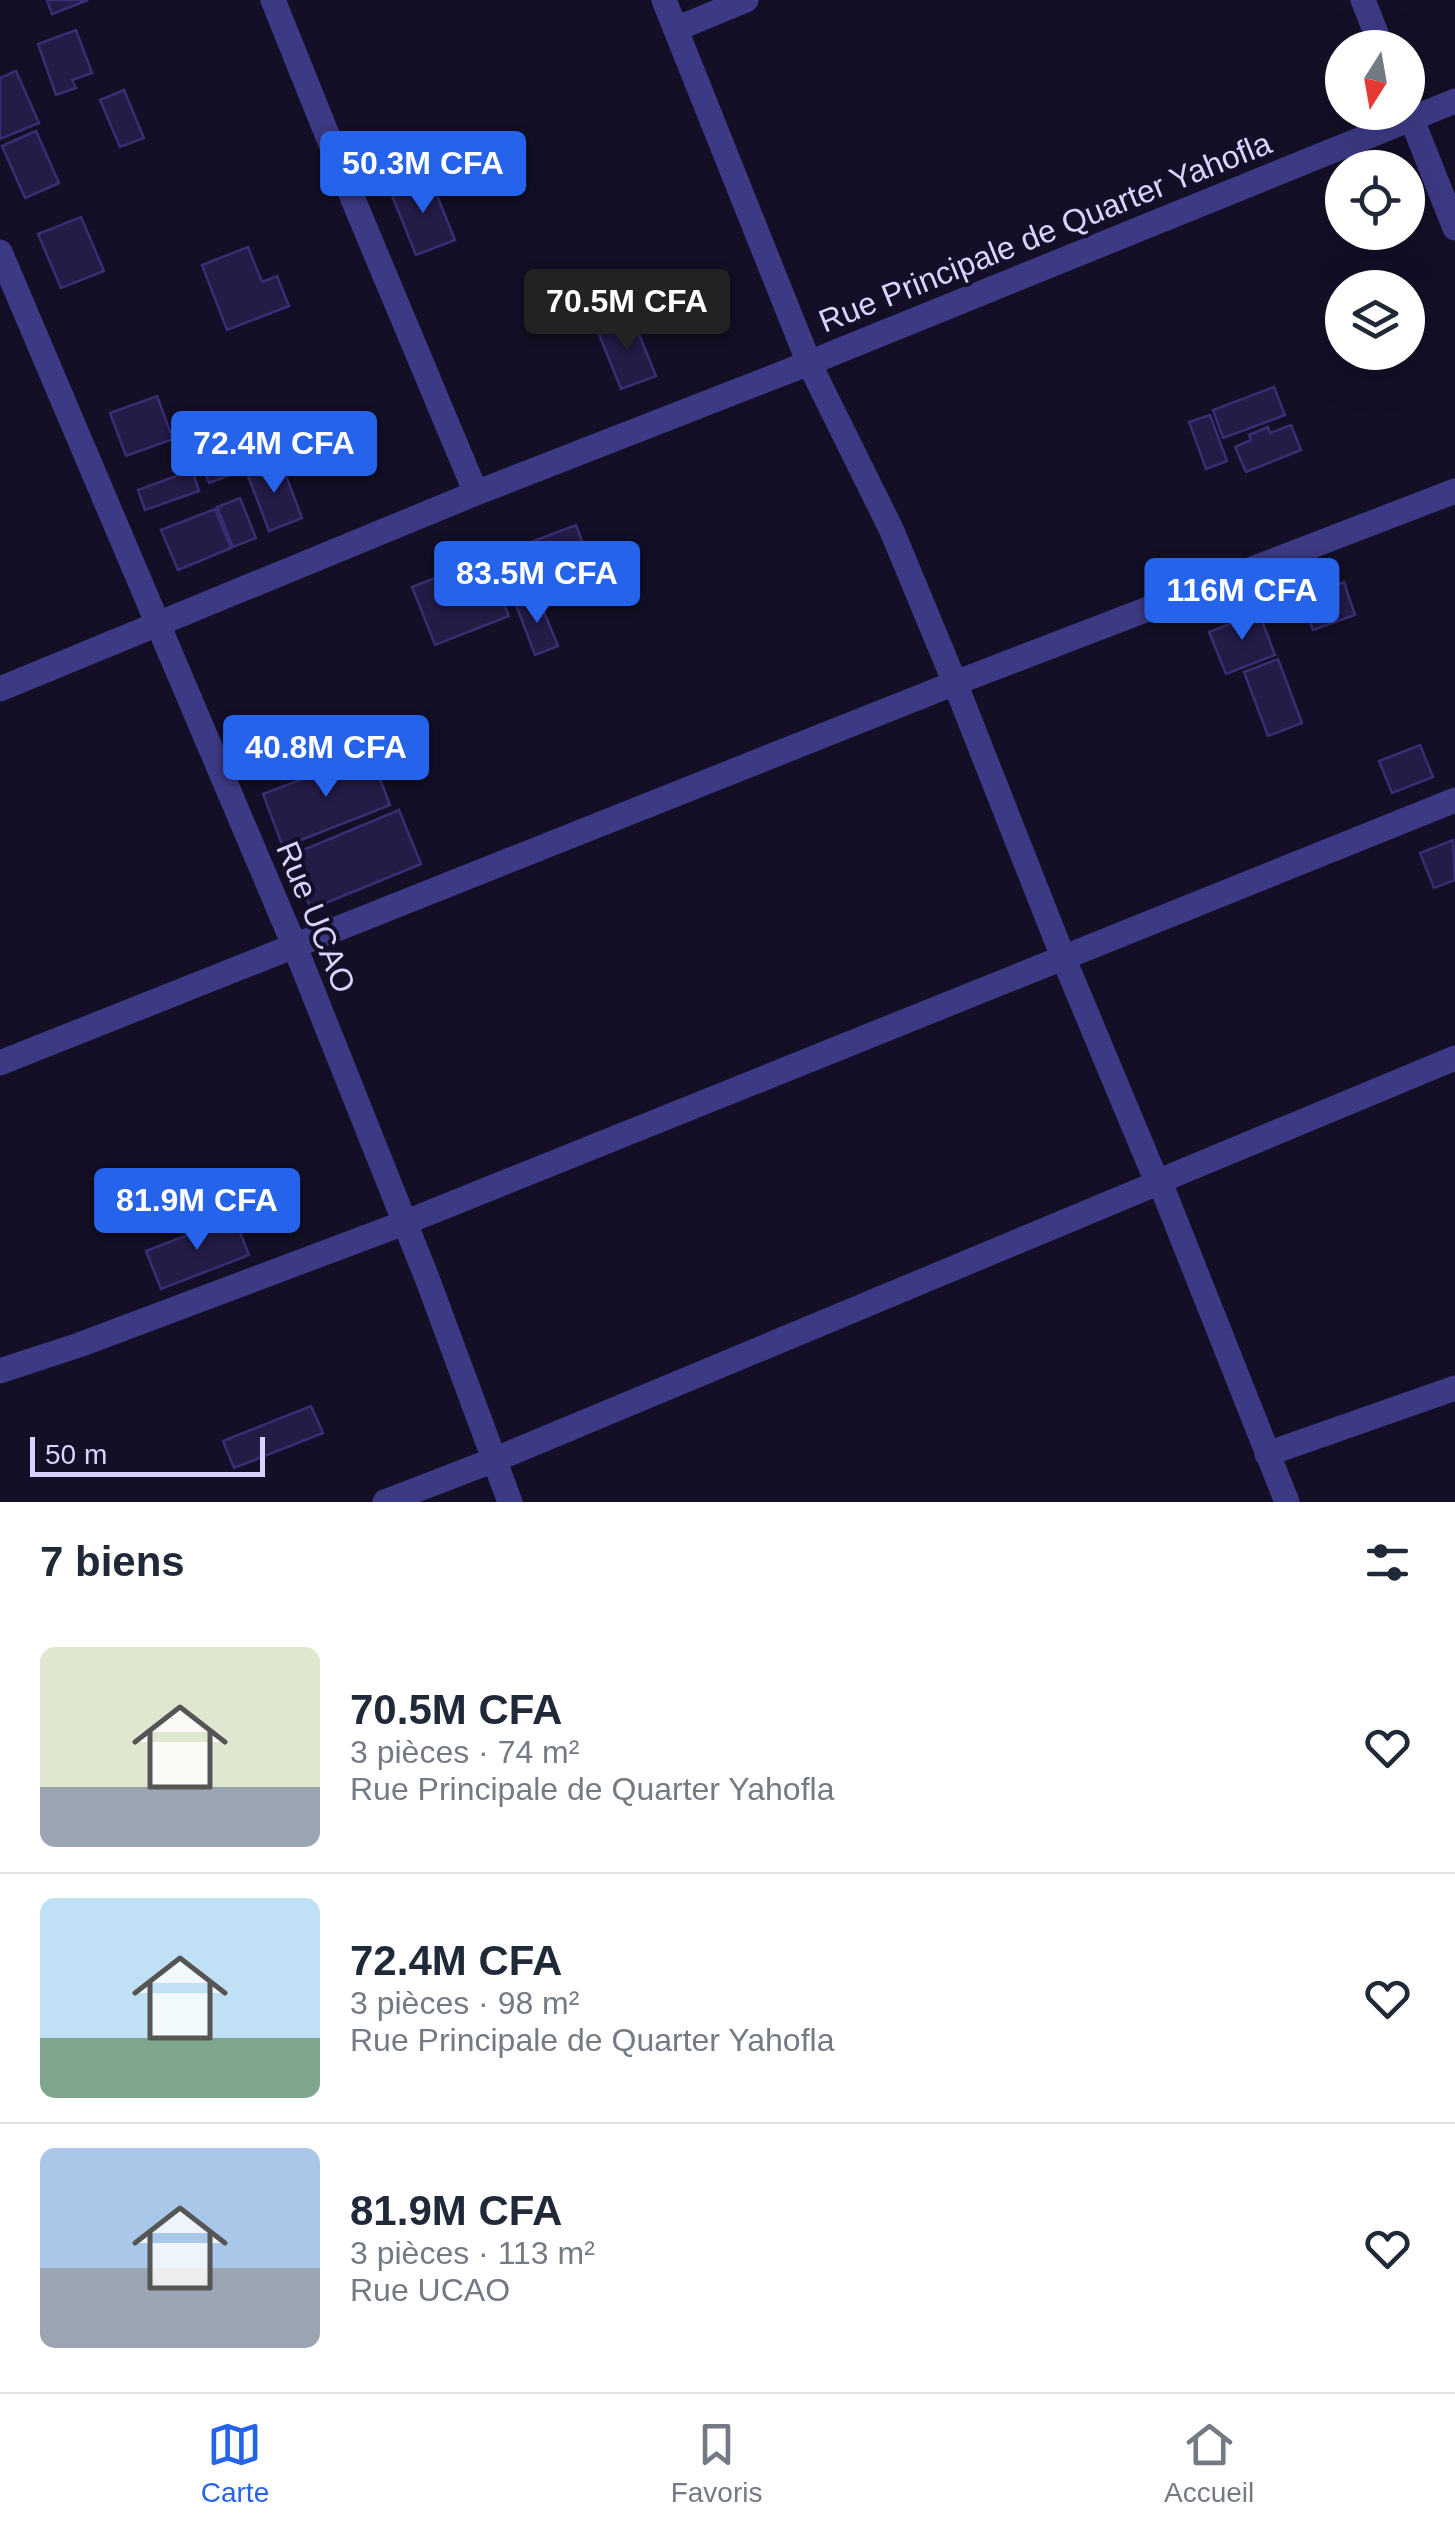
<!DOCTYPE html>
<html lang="fr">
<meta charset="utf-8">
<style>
body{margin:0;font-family:Arial,sans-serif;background:#f6f6f7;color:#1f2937;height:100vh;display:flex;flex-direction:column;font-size:38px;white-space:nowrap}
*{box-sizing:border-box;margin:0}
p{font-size:32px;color:#747a83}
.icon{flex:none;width:55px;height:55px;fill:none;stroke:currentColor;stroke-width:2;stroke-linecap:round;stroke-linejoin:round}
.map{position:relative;height:1502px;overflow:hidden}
.details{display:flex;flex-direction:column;background:#fff;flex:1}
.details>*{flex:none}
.needle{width:65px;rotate:191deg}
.fabs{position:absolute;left:1325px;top:30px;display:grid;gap:20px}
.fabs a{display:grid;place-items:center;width:100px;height:100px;border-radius:50%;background:#fff;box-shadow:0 10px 40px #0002;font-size:50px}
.scale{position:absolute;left:30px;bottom:25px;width:235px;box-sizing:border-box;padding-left:10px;border:5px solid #d9d4ff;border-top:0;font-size:28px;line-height:35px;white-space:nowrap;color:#d9d4ff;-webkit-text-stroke:8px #130f26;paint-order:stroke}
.price{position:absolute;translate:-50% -85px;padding:0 22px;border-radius:10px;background:#2563eb;color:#fff;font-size:32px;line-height:65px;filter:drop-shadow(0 2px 5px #0008)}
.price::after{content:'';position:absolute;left:50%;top:60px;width:30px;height:22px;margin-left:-15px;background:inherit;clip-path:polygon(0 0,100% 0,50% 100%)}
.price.selected{background:#222;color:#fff}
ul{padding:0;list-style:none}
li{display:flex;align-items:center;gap:30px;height:250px;padding:0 40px}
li+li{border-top:2px solid #e0e1e3}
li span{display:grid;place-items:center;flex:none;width:280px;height:200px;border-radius:15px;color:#555}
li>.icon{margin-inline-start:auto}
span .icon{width:120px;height:120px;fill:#fffc;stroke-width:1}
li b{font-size:42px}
h2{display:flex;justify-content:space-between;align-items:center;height:120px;padding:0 40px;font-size:42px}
.menu{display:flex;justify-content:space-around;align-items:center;height:140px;border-top:2px solid #e0e1e3;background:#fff;font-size:28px;color:#747a83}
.menu a{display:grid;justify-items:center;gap:5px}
.menu .selected{color:#2563eb}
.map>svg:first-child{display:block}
.building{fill:#241b47;stroke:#3b2d73;stroke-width:2.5}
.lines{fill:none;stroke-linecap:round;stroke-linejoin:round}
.minor{stroke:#3d3a85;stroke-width:25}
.labels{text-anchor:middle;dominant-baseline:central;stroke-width:8;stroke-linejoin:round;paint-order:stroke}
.street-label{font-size:32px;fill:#d9d4ff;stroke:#130f26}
</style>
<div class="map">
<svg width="1455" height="1502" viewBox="0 0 1455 1502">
<rect width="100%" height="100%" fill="#130f26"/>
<g class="building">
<path d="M47,0h41l-36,14z"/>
<path d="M76,30l16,43 -20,7 4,8 -20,7 -18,-51z"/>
<path d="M16,71l23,52 -39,16v-61z"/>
<path d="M124,90l20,48 -24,9 -20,-47z"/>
<path d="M36,131l23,52 -34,15 -23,-52z"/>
<path d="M430,178l25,62 -39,15 -25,-62z"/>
<path d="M81,217l23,54 -43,17 -23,-54z"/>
<path d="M248,247l14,35 15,-6 12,30 -62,24 -25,-65z"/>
<path d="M633,319l23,57 -35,13 -23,-57z"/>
<path d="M1274,387l11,28 -62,23 -10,-28z"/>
<path d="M157,396l16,43 -47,17 -16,-43z"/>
<path d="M1210,415l17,46 -21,8 -17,-47z"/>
<path d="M1291,425l10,25 -55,22 -11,-25 16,-7 -2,-5 19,-8 2,6z"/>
<path d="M271,437l8,20 -70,26 -7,-19z"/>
<path d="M280,460l22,58 -33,13 -22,-58z"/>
<path d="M192,470l7,21 -54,19 -7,-20z"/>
<path d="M240,498l16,40 -23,9 -16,-40z"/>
<path d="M215,509l16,39 -53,22 -17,-40z"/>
<path d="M576,525l15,40 -57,22 3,8 -24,9 -19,-48z"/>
<path d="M486,558l23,58 -74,29 -23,-58z"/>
<path d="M1344,582l11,33 -42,15 -12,-33z"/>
<path d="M538,597l20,49 -23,9 -19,-50z"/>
<path d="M1259,613l16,42 -49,19 -17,-42z"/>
<path d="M1278,659l24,64 -34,13 -24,-64z"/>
<path d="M1420,745l13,32 -41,16 -13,-32z"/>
<path d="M370,753l20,52 -107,42 -20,-53z"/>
<path d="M399,810l22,54 -110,45 -22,-53z"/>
<path d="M1453,840l2,40 -21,8 -14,-35z"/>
<path d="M234,1217l15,38 -88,34 -15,-38z"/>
<path d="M311,1406l12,27 -89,35 -11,-27z"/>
</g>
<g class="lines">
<g class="minor">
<path d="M273,0l82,204 121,289"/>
<path d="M664,0l145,363 83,168 63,152 108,274 94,225h3l127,320"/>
<path d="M1363,0l19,48"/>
<path d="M676,29l70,-29"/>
<path d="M1408,110l47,118"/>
<path d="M0,252l295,695 132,331 83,224"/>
<path d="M0,689l476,-196 333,-130 646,-262"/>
<path d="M0,1063l955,-380 500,-192"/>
<path d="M1157,1182l298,-124"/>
<path d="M0,1371l79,-26 325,-122 1051,-423"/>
<path d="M1267,1454l188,-66"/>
<path d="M385,1502l109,-42 666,-278"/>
</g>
</g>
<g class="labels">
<g class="street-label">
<text transform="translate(1045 232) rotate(-22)">Rue Principale de Quarter Yahofla</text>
<text transform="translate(316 917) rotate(68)">Rue UCAO</text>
</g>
</g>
</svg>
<div class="fabs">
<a><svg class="needle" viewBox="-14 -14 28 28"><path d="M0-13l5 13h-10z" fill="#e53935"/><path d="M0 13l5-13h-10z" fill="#747a83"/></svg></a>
<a><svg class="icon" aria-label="locate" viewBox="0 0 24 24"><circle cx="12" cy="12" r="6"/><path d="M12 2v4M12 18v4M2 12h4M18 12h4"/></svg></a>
<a><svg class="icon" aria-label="layers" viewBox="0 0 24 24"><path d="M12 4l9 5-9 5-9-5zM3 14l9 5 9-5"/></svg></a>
</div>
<div class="scale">50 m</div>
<b class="price" style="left:423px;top:216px">50.3M CFA</b>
<b class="price selected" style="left:627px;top:354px">70.5M CFA</b>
<b class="price" style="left:274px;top:496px">72.4M CFA</b>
<b class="price" style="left:537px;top:626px">83.5M CFA</b>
<b class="price" style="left:1242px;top:643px">116M CFA</b>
<b class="price" style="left:326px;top:800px">40.8M CFA</b>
<b class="price" style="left:197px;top:1253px">81.9M CFA</b>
</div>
<section class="details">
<h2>7 biens<svg class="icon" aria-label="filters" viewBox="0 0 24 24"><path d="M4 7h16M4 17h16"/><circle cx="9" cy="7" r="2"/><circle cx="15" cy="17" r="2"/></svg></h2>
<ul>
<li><span style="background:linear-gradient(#dfe7d0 70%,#9aa5b1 0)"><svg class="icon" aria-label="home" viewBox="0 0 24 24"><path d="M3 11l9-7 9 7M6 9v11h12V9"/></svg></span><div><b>70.5M CFA</b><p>3 pièces · 74 m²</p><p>Rue Principale de Quarter Yahofla</p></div><svg class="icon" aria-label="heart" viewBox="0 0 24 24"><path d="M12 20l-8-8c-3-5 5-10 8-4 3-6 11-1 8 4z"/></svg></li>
<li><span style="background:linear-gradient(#bfe0f5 70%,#7fa58c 0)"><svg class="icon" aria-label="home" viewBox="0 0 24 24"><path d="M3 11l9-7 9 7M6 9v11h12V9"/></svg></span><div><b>72.4M CFA</b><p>3 pièces · 98 m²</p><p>Rue Principale de Quarter Yahofla</p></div><svg class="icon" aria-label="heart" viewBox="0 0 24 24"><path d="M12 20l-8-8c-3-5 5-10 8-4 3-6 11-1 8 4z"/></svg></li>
<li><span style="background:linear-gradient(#a9c7e8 60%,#9aa5b1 0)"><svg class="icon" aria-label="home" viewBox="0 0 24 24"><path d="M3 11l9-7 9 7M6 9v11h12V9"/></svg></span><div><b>81.9M CFA</b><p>3 pièces · 113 m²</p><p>Rue UCAO</p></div><svg class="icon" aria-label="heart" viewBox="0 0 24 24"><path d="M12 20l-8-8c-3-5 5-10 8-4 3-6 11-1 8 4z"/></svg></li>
</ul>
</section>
<nav class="menu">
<a class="selected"><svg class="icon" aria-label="map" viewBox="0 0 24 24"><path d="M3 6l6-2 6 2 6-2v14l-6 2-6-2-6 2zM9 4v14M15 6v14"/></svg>Carte</a>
<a><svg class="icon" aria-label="saved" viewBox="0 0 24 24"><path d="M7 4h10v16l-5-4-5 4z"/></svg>Favoris</a>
<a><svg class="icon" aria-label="home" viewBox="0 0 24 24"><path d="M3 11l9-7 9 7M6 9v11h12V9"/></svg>Accueil</a>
</nav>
